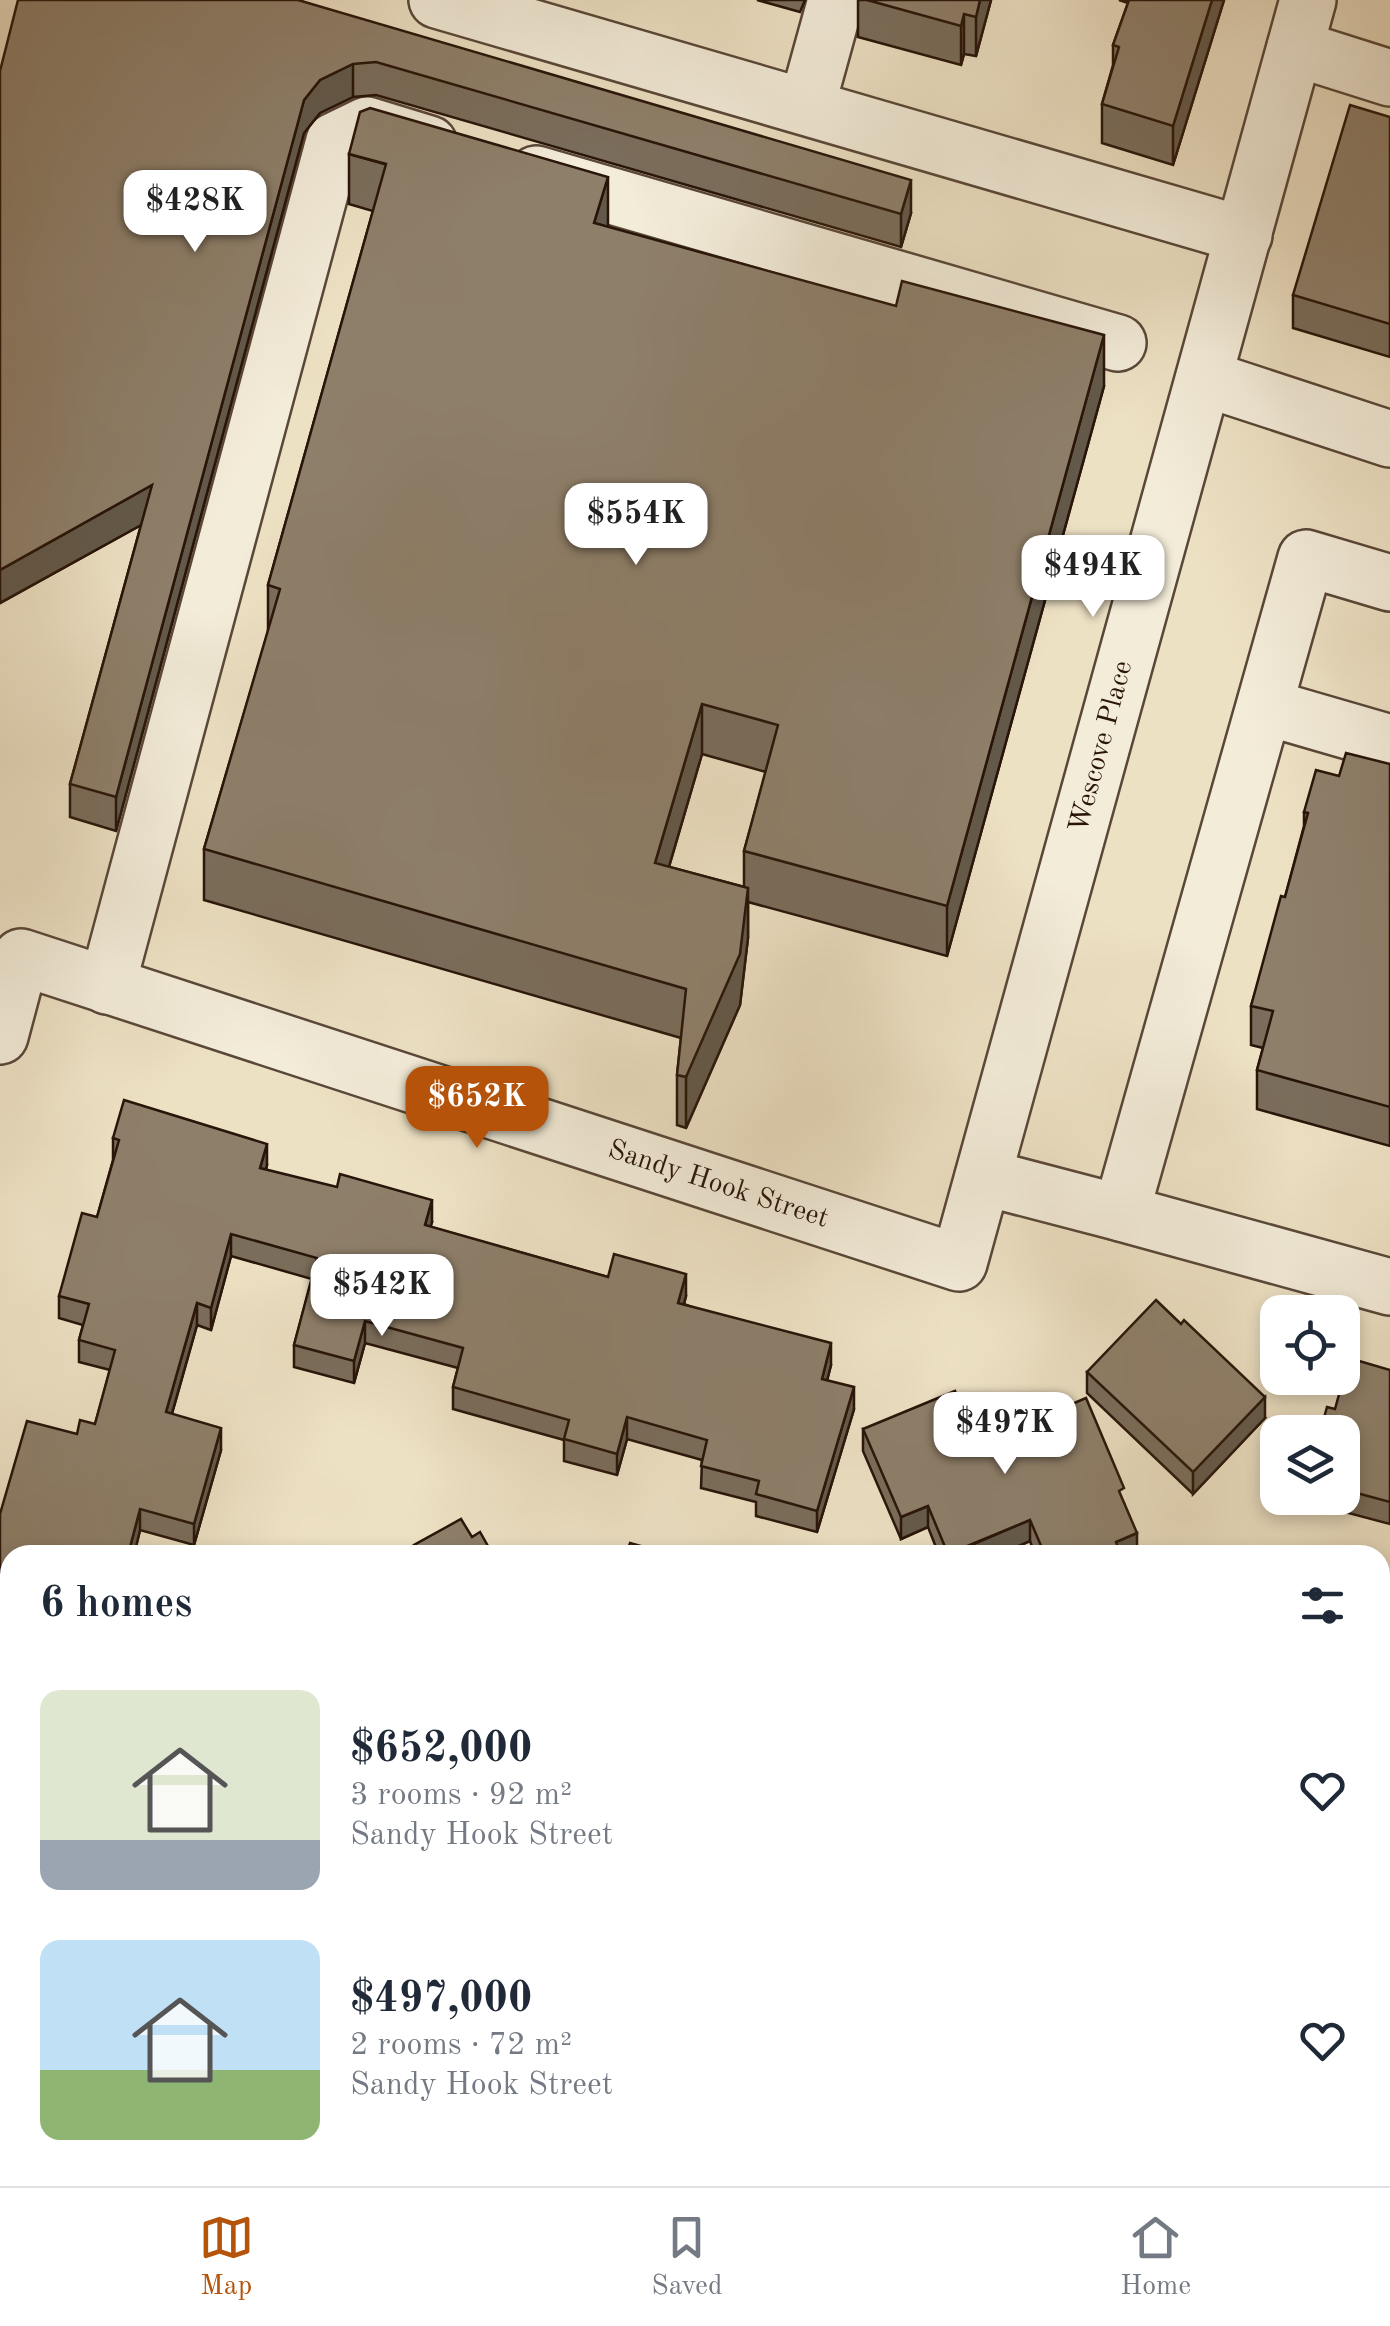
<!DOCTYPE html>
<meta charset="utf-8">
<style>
body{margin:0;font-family:"Old Standard TT",serif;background:#f6f6f7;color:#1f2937;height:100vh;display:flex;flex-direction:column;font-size:38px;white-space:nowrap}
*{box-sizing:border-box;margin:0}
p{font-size:32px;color:#747a83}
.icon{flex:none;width:55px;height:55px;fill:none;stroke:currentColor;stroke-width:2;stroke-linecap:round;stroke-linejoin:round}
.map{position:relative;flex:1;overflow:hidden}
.side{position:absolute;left:0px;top:1545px;width:1390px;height:642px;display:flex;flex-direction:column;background:#fff;border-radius:30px 30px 0 0;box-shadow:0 5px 15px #0003}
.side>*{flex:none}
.controls{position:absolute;left:1260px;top:1295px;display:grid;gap:20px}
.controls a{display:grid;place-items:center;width:100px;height:100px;border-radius:20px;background:#fff;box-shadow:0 5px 15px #0003;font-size:50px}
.price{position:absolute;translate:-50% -85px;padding:0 22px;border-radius:20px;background:#fff;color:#222;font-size:32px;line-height:65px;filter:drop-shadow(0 2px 5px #0008)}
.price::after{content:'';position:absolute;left:50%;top:60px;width:30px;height:22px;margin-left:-15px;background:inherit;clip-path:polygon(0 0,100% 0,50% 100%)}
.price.active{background:#b45309;color:#fff}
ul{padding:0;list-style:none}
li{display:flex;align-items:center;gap:30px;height:250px;padding:0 40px}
li span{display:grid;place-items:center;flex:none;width:280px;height:200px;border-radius:20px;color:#555}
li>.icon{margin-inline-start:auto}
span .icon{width:120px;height:120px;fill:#fffc;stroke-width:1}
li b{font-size:42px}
h2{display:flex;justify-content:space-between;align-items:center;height:120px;padding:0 40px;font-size:42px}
.dock{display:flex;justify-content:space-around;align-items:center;height:140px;border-top:2px solid #e0e1e3;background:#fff;font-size:28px;color:#747a83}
.dock a{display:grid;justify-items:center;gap:5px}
.dock .active{color:#b45309}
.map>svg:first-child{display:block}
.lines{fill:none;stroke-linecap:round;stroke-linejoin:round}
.minor-casing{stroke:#594738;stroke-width:60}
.minor{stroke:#f3ecd9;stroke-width:55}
.wall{fill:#7a6d5b;stroke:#281409;stroke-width:2.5;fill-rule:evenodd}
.shaded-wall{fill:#63594a;stroke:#281409;stroke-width:2.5}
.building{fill:#8e7f6a;stroke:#281409;stroke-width:2.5}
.labels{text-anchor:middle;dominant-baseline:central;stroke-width:8;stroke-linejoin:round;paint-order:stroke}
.street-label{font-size:28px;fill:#281409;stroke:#f3ecd9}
</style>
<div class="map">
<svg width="1390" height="2186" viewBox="0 0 1390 2186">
<rect width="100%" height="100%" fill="#ede1c4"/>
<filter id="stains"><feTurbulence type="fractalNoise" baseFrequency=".002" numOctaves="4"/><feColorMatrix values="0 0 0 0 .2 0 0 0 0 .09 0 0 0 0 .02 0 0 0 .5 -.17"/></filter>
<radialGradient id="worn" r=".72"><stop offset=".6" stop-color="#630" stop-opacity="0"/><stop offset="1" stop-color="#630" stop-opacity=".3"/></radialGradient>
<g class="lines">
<defs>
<g id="minor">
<path d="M437,0l807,235"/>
<path d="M1295,48l95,30"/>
<path d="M807,105l29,-105"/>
<path d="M536,174l582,169"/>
<path d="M1204,378l186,61"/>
<path d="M1390,583l-84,-25 -185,655 269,74"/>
<path d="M1266,707l124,36"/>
<path d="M107,986l227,-845 33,-16 62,19"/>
<path d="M0,1036l21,-79 938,306 349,-1263"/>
<path d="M983,1177l138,36"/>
<path d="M1380,2098l10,3"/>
</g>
</defs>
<use href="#minor" class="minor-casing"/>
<use href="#minor" class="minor"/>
</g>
<g class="wall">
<path d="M298,0l613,213 -10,34 -525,-152 -23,2 -33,16 -16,20 -188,698 -46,-14v-33l71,-259 -141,78z"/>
<path d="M757,0h48l-5,12z"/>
<path d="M858,0h133l-15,56 -12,-2 -3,11 -103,-28z"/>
<path d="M1119,0h105l-51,165 -71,-22v-39l11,-39v-20l15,-42z"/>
<path d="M1390,117v240l-97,-29v-33z"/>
<path d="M349,154l259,73 496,159 -157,570 -199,-54v36l-8,67 -54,123 -9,-3v-50l4,-37 -477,-138v-51l64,-217v-47l105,-374 -24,-7zM702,754l64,18 -22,79v36l-75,-20z"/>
<path d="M1390,764v382l-133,-37v-39l6,-22 -12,-3v-39l34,-109 19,-71v-14l35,-36z"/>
<path d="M113,1138l154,27 -1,5 166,52 -2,5 178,50 78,19 -2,8 147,61 -4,15 27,29 -37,123 -61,-16v-14l-55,-14 1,-28 -75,-21 -10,36 -53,-14v-21l-111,-31v-22l5,-19 -93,-25 -11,40 -60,-16v-22l18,-66 -81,-23 -20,74 -14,-5 -25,89 49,36 -27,95 -54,-15 -6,25h-124v181l-7,-2v-14l-3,-1v-205l77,-80 18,-10 15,-54 -31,-8v-22l4,-15 -24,-7v-22l38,-79 16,-57z"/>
<path d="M1390,1370v154l-83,-22v-4h35v-66l-7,-23z"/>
<path d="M1087,1372l178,46 -72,76 -106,-101z"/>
<path d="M863,1429l114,16 147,58 13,52h-102l-5,-14 -32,14h-59l-11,-28 -27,12 -38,-88z"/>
<rect x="404" y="2178" width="544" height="8"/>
</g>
<g class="shaded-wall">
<path d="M980,0h11l-15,56v-39z"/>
<path d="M1212,0h12l-51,165v-39z"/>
<path d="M964,14v40l-3,11v-39z"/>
<path d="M353,64v33l-33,16 -16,20 -188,698v-34l188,-697 16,-20z"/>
<path d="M608,177v50l-14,-4z"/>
<path d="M911,180v33l-10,34v-33z"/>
<path d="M1104,335v51l-157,570v-50z"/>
<path d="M152,485v34l-152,84v-33z"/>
<path d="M702,704v50l-47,160v-51z"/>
<path d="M748,888v50l-8,67 -54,123v-51z"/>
<path d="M267,1144v21l-7,25v-22z"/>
<path d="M432,1200v22l-7,25v-22z"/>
<path d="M231,1234v22l-20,74v-22z"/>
<path d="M686,1274v22l-8,29v-22z"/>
<path d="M197,1303v22l-31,109v-22z"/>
<path d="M365,1321v22l-11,40v-22z"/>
<path d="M831,1343v22l-9,36v-22z"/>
<path d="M854,1387v22l-37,123v-21z"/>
<path d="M1265,1397v21l-72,76v-22z"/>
<path d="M627,1417v22l-10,36v-21z"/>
<path d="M221,1428v22l-27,95v-21z"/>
<path d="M928,1506v21l-27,12v-22z"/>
<path d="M140,1509v21l-6,25h-6z"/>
<path d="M1030,1520v21l-32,14h-50z"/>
<path d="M1137,1533v22h-37l16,-13z"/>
<path d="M1390,1759v21l-5,19v20l-5,16v-39z"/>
<path d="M10,2077v21l-10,37v-22z"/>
<path d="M1251,2178h5l-2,8h-5z"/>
</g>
<g class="building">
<path d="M18,0h280l613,180 -10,34 -525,-152 -23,2 -33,16 -16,20 -188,697 -46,-13 82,-299 -152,85v-499z"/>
<path d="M867,0h113l-4,17 -12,-3 -3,12z"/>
<path d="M1129,0h83l-39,126 -71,-22 17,-57 -6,-2z"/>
<path d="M1350,105l40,12v207l-97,-29z"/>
<path d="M370,108l238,69 -14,46 302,83 6,-25 202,54 -157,571 -203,-55 34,-126 -76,-21 -47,159 93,25 -8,66 -54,123 -9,-2 9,-86 -482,-140 76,-260 -12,-4 118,-421 -37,-10 11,-42z"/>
<path d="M1346,753l44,11v343l-133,-37 16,-59 -22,-5 30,-110 4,1 23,-84 -4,-1 12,-42 23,6z"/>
<path d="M124,1100l143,44 -7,24 77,19 3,-13 92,26 -7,25 183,52 6,-23 72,20 -8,29 153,40 -9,36 32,8 -37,124 -61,-17 3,-13 -58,-15 6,-26 -80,-23 -10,37 -53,-15 5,-19 -116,-33 10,-39 -98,-27 -11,40 -60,-16 23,-87 -86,-24 -20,74 -14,-5 -31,109 55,16 -27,96 -54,-15 -12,46h-118v159l-7,-2 3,-13 -6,-2v-183l27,-93 50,13 3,-14 15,4 20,-74 -36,-10 10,-36 -30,-8 23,-83 15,4 22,-77 -6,-2z"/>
<path d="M1156,1300l25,24 3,-4 81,77 -72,75 -106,-100z"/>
<path d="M1349,1358l41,12v132l-48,-13v-57h-22l7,-25 8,2z"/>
<path d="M955,1391l22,54 109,-47 38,90 -5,3 18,42 -21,9 2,6 -18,7h-55l-15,-35 -82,34 -20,-48 -27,11 -38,-88z"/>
<path d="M461,1519l11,18 8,-5 13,23h-82l7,-4 -4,-6z"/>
<path d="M630,1543l42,12h-46z"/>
<path d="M1380,1589l10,3v167l-10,37 5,1 -5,16z"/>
<path d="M10,1756v321l-10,36v-322z"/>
<path d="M0,2138l10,3v37h114l16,4 -1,4h-139z"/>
<path d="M430,2178h516l-2,8h-443l-26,-7 -2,7h-12z"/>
<path d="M1036,2178h215l-2,8h-216z"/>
</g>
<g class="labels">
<g class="street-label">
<text transform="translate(1102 747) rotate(-75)">Wescove Place</text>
<text transform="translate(718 1185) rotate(18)">Sandy Hook Street</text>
</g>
</g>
<rect width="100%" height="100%" filter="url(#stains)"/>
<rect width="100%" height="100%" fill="url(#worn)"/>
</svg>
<div class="controls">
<a><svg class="icon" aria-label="locate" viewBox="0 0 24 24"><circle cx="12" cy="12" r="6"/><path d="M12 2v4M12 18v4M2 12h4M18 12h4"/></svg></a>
<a><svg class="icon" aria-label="layers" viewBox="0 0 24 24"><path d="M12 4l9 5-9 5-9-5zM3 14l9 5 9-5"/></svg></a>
</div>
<b class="price" style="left:195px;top:255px">$428K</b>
<b class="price" style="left:636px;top:568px">$554K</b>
<b class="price" style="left:1093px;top:620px">$494K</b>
<b class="price active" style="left:477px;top:1151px">$652K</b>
<b class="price" style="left:382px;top:1339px">$542K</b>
<b class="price" style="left:1005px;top:1477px">$497K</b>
<section class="side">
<h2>6 homes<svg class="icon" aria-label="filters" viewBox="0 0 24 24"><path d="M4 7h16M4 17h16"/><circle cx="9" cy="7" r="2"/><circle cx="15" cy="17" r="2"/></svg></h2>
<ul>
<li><span style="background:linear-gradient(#dfe7d0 75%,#9aa5b1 0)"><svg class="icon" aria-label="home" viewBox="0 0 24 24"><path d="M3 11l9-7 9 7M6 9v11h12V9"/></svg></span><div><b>$652,000</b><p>3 rooms · 92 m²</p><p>Sandy Hook Street</p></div><svg class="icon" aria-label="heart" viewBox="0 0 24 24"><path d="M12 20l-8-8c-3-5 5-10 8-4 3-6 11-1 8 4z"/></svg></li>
<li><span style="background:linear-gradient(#bfe0f5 65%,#8fb573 0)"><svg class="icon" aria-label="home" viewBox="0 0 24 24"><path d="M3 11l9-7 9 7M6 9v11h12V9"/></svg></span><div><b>$497,000</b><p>2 rooms · 72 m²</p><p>Sandy Hook Street</p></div><svg class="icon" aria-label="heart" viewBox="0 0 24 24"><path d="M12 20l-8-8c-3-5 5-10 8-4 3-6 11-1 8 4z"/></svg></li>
</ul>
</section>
</div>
<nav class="dock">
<a class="active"><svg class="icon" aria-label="map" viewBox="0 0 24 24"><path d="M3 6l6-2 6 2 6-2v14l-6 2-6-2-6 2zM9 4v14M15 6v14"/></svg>Map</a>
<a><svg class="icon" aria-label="saved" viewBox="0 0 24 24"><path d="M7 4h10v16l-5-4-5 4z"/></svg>Saved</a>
<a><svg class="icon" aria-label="home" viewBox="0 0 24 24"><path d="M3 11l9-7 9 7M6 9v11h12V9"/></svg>Home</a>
</nav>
